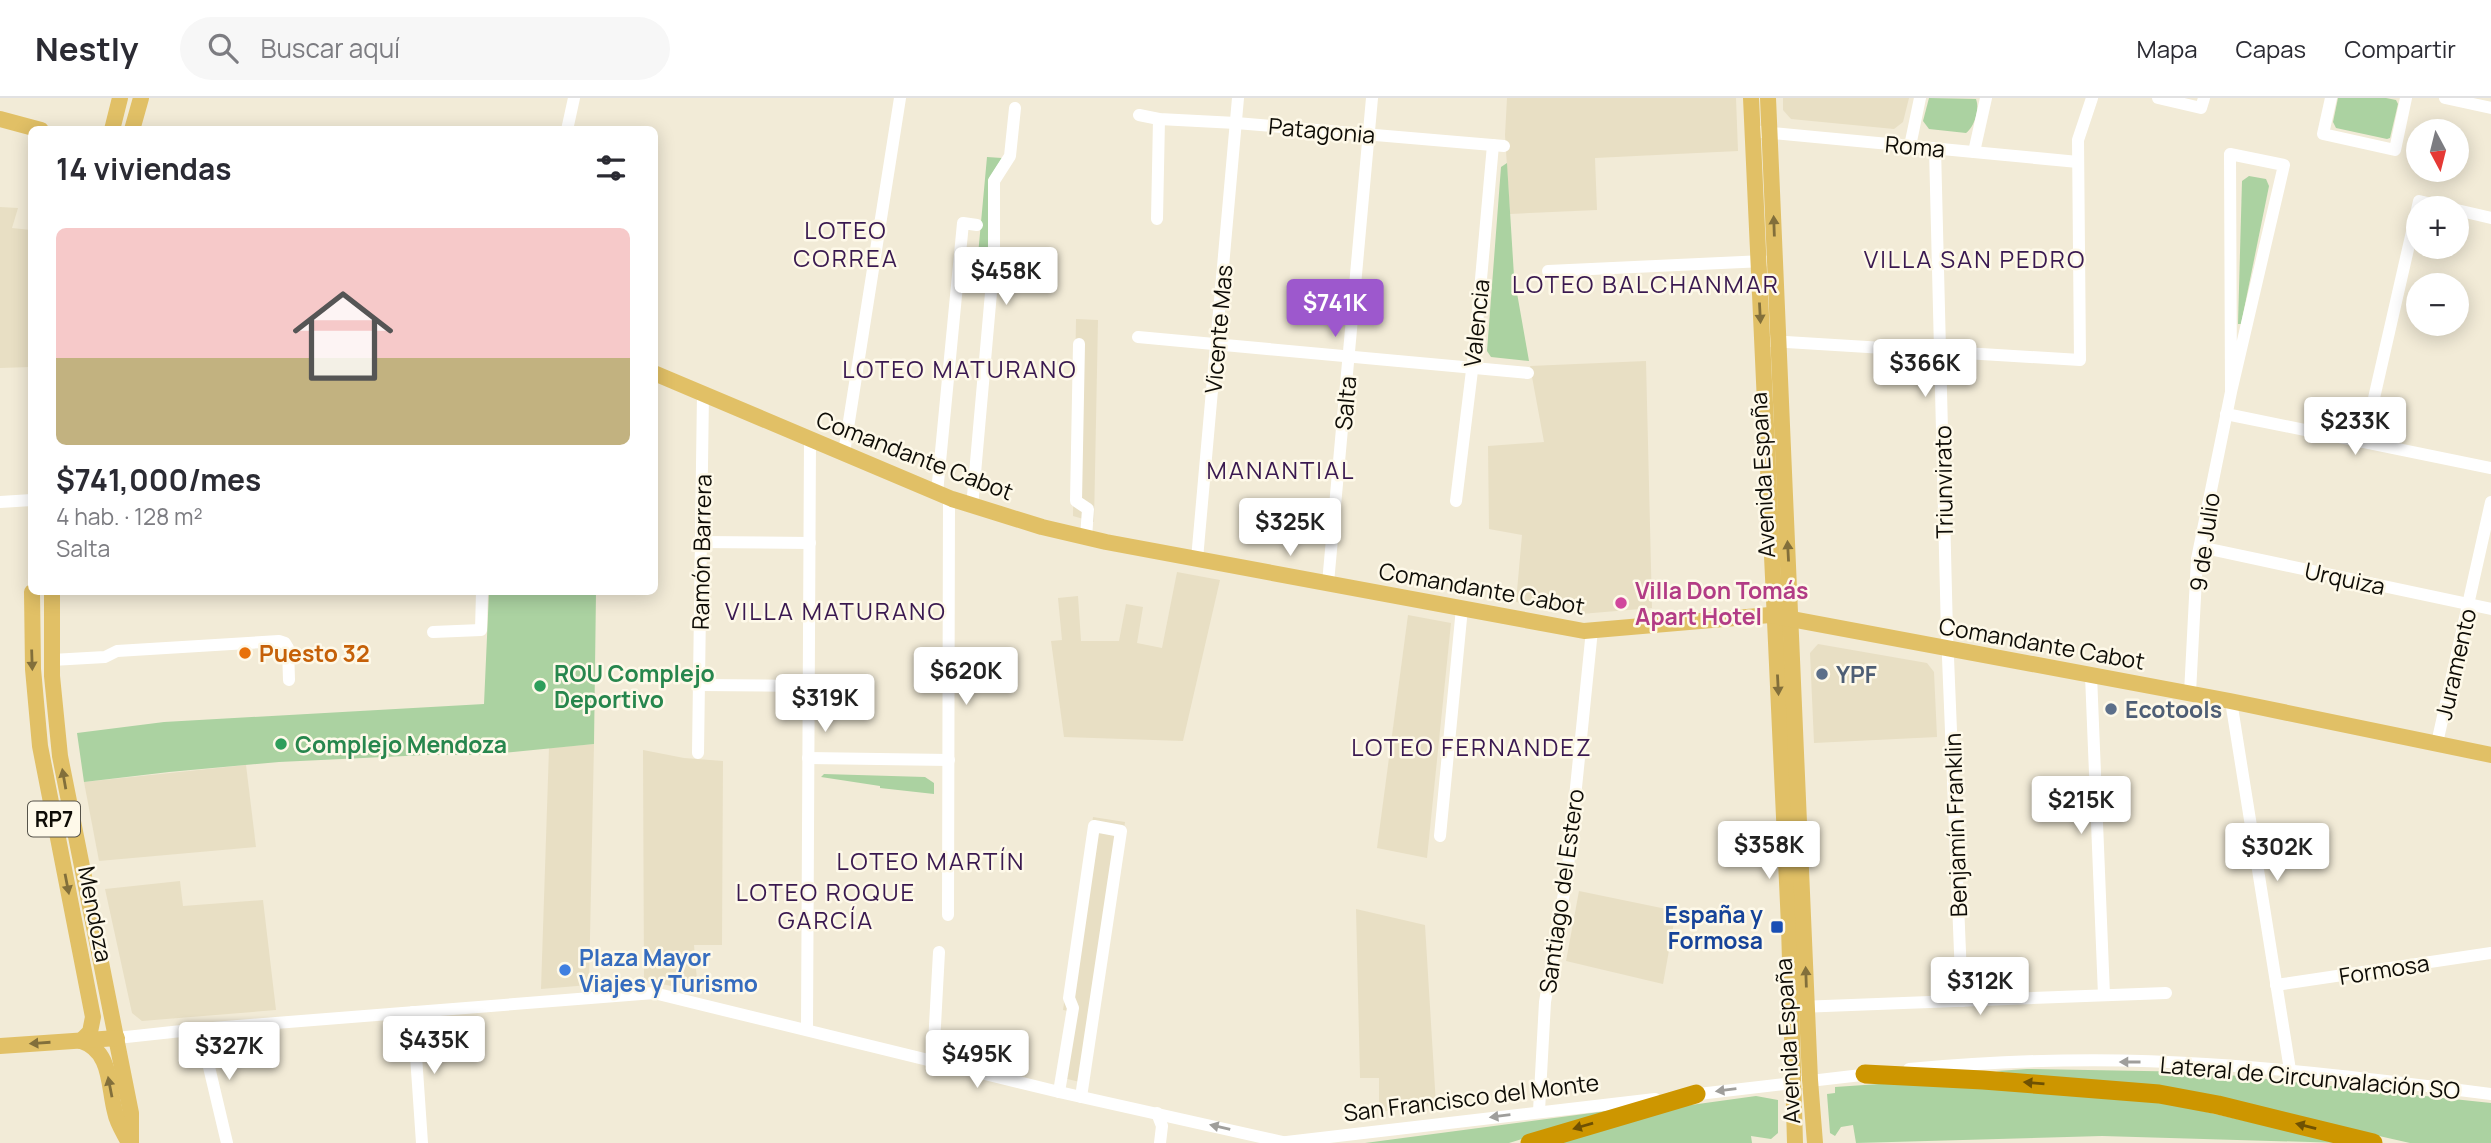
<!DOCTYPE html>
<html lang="es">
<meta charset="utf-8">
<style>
body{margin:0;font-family:Manrope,sans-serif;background:#f7f7f7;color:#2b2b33;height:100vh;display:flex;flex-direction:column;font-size:26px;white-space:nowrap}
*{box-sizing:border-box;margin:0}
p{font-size:23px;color:#7c7c81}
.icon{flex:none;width:38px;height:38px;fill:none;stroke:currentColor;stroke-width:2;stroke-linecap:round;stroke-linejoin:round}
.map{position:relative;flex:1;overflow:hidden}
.sheet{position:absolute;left:28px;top:28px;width:630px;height:469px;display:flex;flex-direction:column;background:#fff;border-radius:10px;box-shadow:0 4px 18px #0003}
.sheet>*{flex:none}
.needle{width:46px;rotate:173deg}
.controls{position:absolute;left:2406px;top:21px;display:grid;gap:14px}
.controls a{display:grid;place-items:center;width:63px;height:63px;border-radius:50%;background:#fff;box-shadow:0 4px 18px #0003;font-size:35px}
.price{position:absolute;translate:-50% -60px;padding:0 16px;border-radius:7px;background:#fff;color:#222;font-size:23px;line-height:46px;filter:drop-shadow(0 2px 4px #0008)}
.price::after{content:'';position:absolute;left:50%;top:42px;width:21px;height:16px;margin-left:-10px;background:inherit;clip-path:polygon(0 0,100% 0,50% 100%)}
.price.current{background:#9d58cd;color:#fff}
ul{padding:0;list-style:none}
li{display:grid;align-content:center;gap:14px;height:371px;padding:0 28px}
li span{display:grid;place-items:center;height:217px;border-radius:10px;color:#555}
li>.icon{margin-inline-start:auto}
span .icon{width:126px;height:126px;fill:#fffc;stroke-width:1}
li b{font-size:30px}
h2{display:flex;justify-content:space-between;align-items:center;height:84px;padding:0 28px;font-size:30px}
header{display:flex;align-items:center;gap:42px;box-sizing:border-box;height:98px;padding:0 35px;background:#fff;border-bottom:2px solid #e1e1e2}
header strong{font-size:33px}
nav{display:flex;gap:38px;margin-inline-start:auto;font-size:24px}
.search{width:490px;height:63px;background:#f7f7f7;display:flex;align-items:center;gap:18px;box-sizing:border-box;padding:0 24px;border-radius:38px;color:#7c7c81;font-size:26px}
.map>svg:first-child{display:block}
.built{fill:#e8dfc4}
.green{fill:#abd2a1}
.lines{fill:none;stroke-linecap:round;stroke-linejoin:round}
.minor{stroke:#fff;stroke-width:12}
.major{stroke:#e1c066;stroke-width:16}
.highway{stroke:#cd9600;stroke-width:19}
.oneway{fill:#826f3b}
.oneway2{fill:#9f9e9b}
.oneway3{fill:#6e5103}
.hotel-dot{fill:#d1479c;stroke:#fef9e9;stroke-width:2.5}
.food-dot{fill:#e8710a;stroke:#fef9e9;stroke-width:2.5}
.service-dot{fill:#5c6f8a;stroke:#fef9e9;stroke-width:2.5}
.leisure-dot{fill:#2e9e5b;stroke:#fef9e9;stroke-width:2.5}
.transit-dot{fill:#1a4fb4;stroke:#fef9e9;stroke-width:2.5}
.shop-dot{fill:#3f7fe0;stroke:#fef9e9;stroke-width:2.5}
.labels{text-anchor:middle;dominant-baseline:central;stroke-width:5;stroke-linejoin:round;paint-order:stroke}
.shield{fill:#fef9e9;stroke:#56534a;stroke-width:2}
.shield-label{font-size:21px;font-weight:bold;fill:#0e0c06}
.street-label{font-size:23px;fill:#0e0c06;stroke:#fef9e9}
.hotel-label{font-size:23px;font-weight:bold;fill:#b23c85;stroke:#fef9e9;text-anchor:start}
.food-label{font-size:23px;font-weight:bold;fill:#c56008;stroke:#fef9e9;text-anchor:start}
.leisure-label{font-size:23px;font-weight:bold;fill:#27864d;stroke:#fef9e9;text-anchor:start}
.service-label{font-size:23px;font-weight:bold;fill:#4e5e75;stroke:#fef9e9;text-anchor:start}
.transit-label{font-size:23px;font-weight:bold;fill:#164399;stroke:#fef9e9;text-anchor:end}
.shop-label{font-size:23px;font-weight:bold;fill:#366cbe;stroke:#fef9e9;text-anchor:start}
.neighbourhood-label{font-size:24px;letter-spacing:2px;fill:#3a1950;stroke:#fef9e9}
</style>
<header>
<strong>Nestly</strong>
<div class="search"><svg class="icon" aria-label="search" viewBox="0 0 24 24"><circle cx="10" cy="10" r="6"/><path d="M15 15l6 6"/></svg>Buscar aquí</div>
<nav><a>Mapa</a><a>Capas</a><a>Compartir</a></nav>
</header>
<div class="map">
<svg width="2491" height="1045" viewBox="0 0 2491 1045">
<rect width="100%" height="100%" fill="#f2ebd7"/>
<g class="built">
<path d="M1507,0h229l2,53 -143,7 2,52 -87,4 -5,-79z"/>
<path d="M1783,0h126l-6,24 -9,7 -103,-10 -8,-9z"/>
<path d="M0,109l18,1 -6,20 19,2 -1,137 -30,1z"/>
<path d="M1076,221l22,1 -4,202 -21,-6z"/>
<path d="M1646,263l6,247 -71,6 -65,-12 6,-67 -33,-6 -1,-83 56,-4 -14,-76z"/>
<path d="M1177,474l43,8 -37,161 -119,-4 -13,-96 11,-1 -4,-42 20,-2 3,45h38l7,-37 17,3 -6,36 25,5z"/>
<path d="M1408,517l43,8 -24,235 -50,-10z"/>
<path d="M1818,546l109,19 7,9 3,65 -123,6 -4,-90z"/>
<path d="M594,646l-5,241 -48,4 8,-241z"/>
<path d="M643,652l41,8 39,3 -1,184h-28l4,47 -54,-12z"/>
<path d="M246,667l10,82 -157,14 -15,-79z"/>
<path d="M1093,719l32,5 -37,262 -29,-7 9,-66 -5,-1z"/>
<path d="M180,783l3,25 80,-6 13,110 -134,11 -10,-8 -27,-124z"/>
<path d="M1579,793l97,20 -13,73 -97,-23z"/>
<path d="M1356,811l69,16 11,180 -57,7v-34h-19z"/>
</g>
<g class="green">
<path d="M1929,0l47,1c4,11 -2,28 -10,34l-37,-4 -6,-8z"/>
<path d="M2338,0h48l10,2 2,4 -8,34 -3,1 -51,-11 -3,-6z"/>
<path d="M987,59l15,1 -14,22v76l-10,-1z"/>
<path d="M1507,65l7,113 15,85 -38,-4 -4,-6 14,-184z"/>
<path d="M2249,78l17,3 3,7 -28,138h-3l4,-143z"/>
<path d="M489,494h107l-2,152 -112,11h-56l-147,7 -110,10 -85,10 -7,-49 87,-11 320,-18z"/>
<path d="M824,676l101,3 9,6v11l-54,-6v-2l-59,-9z"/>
<path d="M2027,971l173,3 291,31v40h-81l-53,-12 -361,-60z"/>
<path d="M1923,983l227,18 192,44 -240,-7 -246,7 -3,-18 -12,2 -6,9 -5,-3 -3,-39 8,-1v-6z"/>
<path d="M1756,998l22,4v33l-7,6 -20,-3 1,7h-198l115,-35z"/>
<path d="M1614,1012l-105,33h-144z"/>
</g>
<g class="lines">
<g class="minor">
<path d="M2158,0l43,10 3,-10"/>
<path d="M2331,0l-8,36 72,16 11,-52"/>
<path d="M2445,0l46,10"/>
<path d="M1139,17l20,4 77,4 268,23"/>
<path d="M567,32l7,-32"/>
<path d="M1752,33l326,31"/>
<path d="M1910,48l10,-48"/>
<path d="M1935,50l12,485 15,368"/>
<path d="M1974,54l12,-54"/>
<path d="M2457,112l34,8"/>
<path d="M1157,121l2,-100"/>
<path d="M1548,173l216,-10"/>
<path d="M1138,239l390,36"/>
<path d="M1771,243l309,19 -2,-220 14,-42"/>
<path d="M1079,246l-3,157 12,8 -2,29"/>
<path d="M2226,316l265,54"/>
<path d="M2364,344l55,-241 31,7"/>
<path d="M844,355l56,-355"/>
<path d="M937,395l26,-270 14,2"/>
<path d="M1456,403l19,-155 18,-201"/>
<path d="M0,404l32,-2"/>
<path d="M972,409l22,-248v-78l16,-25 5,-48"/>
<path d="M702,444l108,1"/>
<path d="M2200,449l291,62"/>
<path d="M1197,461l41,-461"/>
<path d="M1328,485l44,-485"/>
<path d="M433,534l48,-2 1,-38"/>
<path d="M52,562l53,-3 12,-6 162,-10 6,2 3,5 1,32"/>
<path d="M2091,577l13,320"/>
<path d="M699,587l110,1"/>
<path d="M2190,595l7,-134 34,-167 53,-227 -54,-11 1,238"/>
<path d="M2231,603l59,369"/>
<path d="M2437,645l54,-241"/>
<path d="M698,655l5,-360"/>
<path d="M808,660l141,2"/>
<path d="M1440,738l22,-228"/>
<path d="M948,817l1,-417"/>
<path d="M2276,887l215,-32"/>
<path d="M1799,909l367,-14"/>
<path d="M413,914l9,131"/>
<path d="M200,931l27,114"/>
<path d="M807,931l3,-590"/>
<path d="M117,940l83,-9 454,-36 405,99 224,50"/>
<path d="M933,964l6,-110"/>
<path d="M1909,971c98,-9 198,-12 297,-5 95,6 190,18 285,30"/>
<path d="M1059,994l14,-84 -4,-10 25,-172 27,5 -40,266"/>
<path d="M1690,997l180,-21"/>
<path d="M1539,1013l6,-109 22,-126 25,-246"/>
<path d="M1157,1015l5,13 -2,17"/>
<path d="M1278,1045l377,-44"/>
</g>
<g class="major">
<path d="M1751,0l38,828 6,217"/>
<path d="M1768,0l42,982 5,63"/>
<path d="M0,21l41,11"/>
<path d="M112,32l8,-32"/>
<path d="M132,32l9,-32"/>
<path d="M654,275l298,126 90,28 64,15 478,89 186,-16 460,86 261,54"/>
<path d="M32,494l1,77 7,77 53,271 -3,15 -9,9"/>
<path d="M52,494v84l8,80 71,357v30"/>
<path d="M81,943c31,10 27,45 34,71 2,11 9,21 14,31"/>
<path d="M0,948l117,-8"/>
</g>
<g class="highway">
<path d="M1865,976l118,6 176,14 59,11 155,38"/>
<path d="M1530,1045l166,-49"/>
</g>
</g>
<defs><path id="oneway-solid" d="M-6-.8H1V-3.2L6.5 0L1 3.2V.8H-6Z" transform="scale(1.75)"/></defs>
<g class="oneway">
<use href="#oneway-solid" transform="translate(1774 128) rotate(-92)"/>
<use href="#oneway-solid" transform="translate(1760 215) rotate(87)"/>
<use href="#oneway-solid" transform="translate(1788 453) rotate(-93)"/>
<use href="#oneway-solid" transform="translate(32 562) rotate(88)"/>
<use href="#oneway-solid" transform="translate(1778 587) rotate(87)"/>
<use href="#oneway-solid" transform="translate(64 681) rotate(-100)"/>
<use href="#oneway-solid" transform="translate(67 786) rotate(79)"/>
<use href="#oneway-solid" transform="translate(1806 879) rotate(-92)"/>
<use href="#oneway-solid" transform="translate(40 945) rotate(176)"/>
<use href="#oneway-solid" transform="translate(110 989) rotate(-101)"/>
</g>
<g class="oneway2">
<use href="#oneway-solid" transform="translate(2130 964) rotate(-180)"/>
<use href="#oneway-solid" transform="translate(1726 992) rotate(173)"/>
<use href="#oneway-solid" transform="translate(1500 1018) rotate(173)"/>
<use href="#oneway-solid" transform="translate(1220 1029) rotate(-167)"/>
</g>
<g class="oneway3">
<use href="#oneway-solid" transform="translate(2034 985) rotate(-175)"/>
<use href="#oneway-solid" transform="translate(1583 1028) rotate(164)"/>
<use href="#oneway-solid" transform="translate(2306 1028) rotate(-166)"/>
</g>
<circle class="hotel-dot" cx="1621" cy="505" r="7"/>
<circle class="food-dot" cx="245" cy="555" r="7"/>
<g class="service-dot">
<circle cx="1822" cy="576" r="7"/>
<circle cx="2111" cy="611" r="7"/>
</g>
<g class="leisure-dot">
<circle cx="540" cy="588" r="7"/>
<circle cx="281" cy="646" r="7"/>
</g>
<rect class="transit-dot" x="1770" y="822" width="14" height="14" rx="3.5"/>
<circle class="shop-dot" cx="565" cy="872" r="7"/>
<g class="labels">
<rect class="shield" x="28" y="703.5" width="52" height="35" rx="5"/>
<g class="shield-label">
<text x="54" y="721">RP7</text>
</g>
<g class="street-label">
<text transform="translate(1322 32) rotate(5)">Patagonia</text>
<text transform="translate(1915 48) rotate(5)">Roma</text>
<text transform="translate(1476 225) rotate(-84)">Valencia</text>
<text transform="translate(1218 231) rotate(-85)">Vicente Mas</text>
<text transform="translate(1345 305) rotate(-85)">Salta</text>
<text transform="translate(915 357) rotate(21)">Comandante Cabot</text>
<text transform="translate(1762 377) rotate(-93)">Avenida España</text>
<text transform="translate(1943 384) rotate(-91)">Triunvirato</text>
<text transform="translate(2204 444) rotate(-82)">9 de Julio</text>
<text transform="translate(701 454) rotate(-89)">Ramón Barrera</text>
<text transform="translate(2345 480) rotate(12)">Urquiza</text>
<text transform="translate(1482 490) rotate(10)">Comandante Cabot</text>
<text transform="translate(2042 545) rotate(10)">Comandante Cabot</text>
<text transform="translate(2455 566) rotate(-77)">Juramento</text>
<text transform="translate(1955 727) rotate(-92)">Benjamín Franklin</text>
<text transform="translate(1561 793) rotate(-82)">Santiago del Estero</text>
<text transform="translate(96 816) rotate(79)">Mendoza</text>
<text transform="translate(2384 871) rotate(-9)">Formosa</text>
<text transform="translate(1787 943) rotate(-93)">Avenida España</text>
<text transform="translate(2310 979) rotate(5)">Lateral de Circunvalación SO</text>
<text transform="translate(1471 999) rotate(-7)">San Francisco del Monte</text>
</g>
<g class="hotel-label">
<text x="1635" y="492">Villa Don Tomás<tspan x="1635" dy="26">Apart Hotel</tspan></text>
</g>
<g class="food-label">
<text x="259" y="555">Puesto 32</text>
</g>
<g class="leisure-label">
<text x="554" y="575">ROU Complejo<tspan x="554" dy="26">Deportivo</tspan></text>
<text x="295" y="646">Complejo Mendoza</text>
</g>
<g class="service-label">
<text x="1836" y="576">YPF</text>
<text x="2125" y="611">Ecotools</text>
</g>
<g class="transit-label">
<text x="1763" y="816">España y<tspan x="1763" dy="26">Formosa</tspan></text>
</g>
<g class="shop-label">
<text x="579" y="859">Plaza Mayor<tspan x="579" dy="26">Viajes y Turismo</tspan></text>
</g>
<g class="neighbourhood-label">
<text x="846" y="131">LOTEO<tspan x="846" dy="28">CORREA</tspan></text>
<text x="1975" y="160">VILLA SAN PEDRO</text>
<text x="1646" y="185">LOTEO BALCHANMAR</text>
<text x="960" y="270">LOTEO MATURANO</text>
<text x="1281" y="371">MANANTIAL</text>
<text x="836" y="512">VILLA MATURANO</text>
<text x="1472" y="648">LOTEO FERNANDEZ</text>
<text x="931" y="762">LOTEO MARTÍN</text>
<text x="826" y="793">LOTEO ROQUE<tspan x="826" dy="28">GARCÍA</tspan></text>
</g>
</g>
</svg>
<div class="controls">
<a><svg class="needle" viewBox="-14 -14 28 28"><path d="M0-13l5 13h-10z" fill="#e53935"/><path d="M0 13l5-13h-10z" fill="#7c7c81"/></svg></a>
<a>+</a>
<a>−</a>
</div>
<b class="price" style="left:1006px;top:209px">$458K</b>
<b class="price current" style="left:1335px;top:241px">$741K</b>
<b class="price" style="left:1925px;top:301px">$366K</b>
<b class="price" style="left:2355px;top:359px">$233K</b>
<b class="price" style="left:1290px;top:460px">$325K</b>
<b class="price" style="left:966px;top:609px">$620K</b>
<b class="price" style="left:825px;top:636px">$319K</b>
<b class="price" style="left:2081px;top:738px">$215K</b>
<b class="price" style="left:1769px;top:783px">$358K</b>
<b class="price" style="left:2277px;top:785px">$302K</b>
<b class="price" style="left:1980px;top:919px">$312K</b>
<b class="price" style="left:434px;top:978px">$435K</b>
<b class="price" style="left:229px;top:984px">$327K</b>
<b class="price" style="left:977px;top:992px">$495K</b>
<section class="sheet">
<h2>14 viviendas<svg class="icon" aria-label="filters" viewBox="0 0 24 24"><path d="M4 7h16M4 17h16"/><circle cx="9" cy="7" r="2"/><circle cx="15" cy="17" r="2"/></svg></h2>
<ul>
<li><span style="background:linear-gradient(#f6c9c9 60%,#c2b280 0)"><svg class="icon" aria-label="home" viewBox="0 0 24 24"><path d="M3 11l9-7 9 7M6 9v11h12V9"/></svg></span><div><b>$741,000/mes</b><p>4 hab. · 128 m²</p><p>Salta</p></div></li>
</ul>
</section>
</div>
